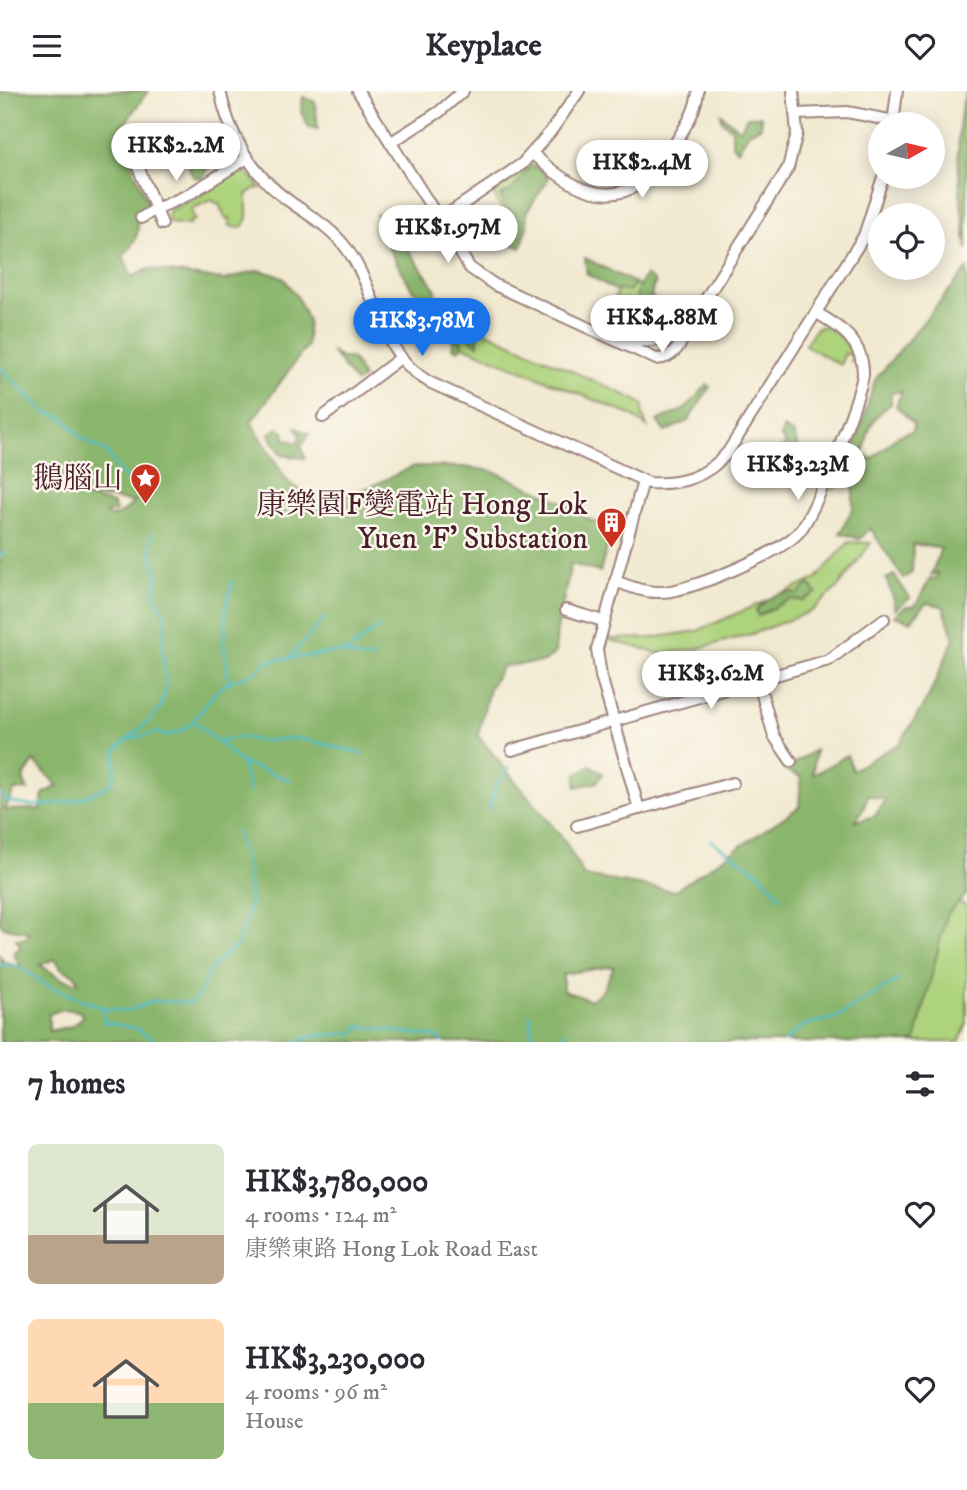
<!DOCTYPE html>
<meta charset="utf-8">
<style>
body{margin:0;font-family:"IM FELL DW Pica","Noto Serif TC",serif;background:#f7f7f7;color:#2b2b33;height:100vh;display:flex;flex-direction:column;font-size:26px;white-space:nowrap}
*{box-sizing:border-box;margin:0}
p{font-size:23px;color:#7c7c81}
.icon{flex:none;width:38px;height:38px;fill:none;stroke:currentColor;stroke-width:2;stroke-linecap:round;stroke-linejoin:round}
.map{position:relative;height:951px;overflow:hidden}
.drawer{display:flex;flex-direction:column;background:#fff;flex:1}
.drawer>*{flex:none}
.needle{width:46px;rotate:82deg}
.tools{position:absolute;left:868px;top:21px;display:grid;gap:14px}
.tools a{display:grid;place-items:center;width:77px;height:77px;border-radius:50%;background:#fff;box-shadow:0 4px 18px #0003;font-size:35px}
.price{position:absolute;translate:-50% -60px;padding:0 16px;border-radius:24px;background:#fff;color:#222;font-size:23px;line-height:46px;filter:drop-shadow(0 2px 4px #0008)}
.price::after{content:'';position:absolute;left:50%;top:42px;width:21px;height:16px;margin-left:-10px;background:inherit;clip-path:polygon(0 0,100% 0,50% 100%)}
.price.on{background:#1a73e8;color:#fff}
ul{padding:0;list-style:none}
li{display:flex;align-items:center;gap:21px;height:175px;padding:0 28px}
li span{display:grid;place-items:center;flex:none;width:196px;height:140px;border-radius:10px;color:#555}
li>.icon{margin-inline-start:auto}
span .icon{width:84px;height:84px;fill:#fffc;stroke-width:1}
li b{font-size:30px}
h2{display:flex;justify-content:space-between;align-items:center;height:84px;padding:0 28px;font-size:30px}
header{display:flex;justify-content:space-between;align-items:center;height:91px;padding:0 28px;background:#fff;font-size:32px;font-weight:700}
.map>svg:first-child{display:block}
.industrial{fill:#d0bdce}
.green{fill:#add37d;stroke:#7c7954;stroke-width:2}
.forest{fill:#8ab56c;stroke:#6a6a4c;stroke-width:2;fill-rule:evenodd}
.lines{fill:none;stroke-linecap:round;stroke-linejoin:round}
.stream{stroke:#4ebcc6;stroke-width:2.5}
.minor-casing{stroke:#9e847e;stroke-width:14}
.minor{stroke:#fff;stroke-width:10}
.labels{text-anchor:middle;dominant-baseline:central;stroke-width:5;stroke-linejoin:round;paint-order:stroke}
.poi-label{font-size:30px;fill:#4a1f2b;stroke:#fbf7ec;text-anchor:end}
</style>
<header><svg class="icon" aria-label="menu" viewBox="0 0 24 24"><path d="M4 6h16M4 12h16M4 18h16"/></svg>Keyplace<svg class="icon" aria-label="heart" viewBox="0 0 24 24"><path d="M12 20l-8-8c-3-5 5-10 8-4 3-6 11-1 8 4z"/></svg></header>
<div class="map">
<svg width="967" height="951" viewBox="0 0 967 951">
<rect width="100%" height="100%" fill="#fbf7ec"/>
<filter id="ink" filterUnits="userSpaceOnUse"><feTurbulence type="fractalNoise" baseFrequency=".0143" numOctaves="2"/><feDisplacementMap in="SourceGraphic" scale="14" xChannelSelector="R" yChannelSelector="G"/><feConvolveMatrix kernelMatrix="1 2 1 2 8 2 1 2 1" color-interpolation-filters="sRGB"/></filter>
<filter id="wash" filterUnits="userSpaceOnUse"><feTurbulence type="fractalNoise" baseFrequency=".00686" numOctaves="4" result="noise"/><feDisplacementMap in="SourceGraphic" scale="28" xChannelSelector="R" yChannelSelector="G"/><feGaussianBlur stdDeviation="1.57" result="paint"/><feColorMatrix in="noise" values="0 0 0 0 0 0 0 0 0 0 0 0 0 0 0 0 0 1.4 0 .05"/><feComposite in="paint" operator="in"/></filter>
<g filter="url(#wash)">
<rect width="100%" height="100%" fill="#f1e9d0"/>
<path class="industrial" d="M649,202l33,21 -8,10 -15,8 -29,1z"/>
<g class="green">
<path d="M527,76h10l11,10 -35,49 -20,-31z"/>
<path d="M238,81l11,2 12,14 -8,1 -6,6v23l-4,8 -7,2 -7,-3 1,-7 -4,1 -7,-15 -8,-4 -20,9 4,11 -6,2 1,3 -20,-2 -3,-7 3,-6 26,-12z"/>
<path d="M655,193l-25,49 -28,-9 19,-39z"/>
<path d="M439,211l15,15 182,83 7,5 -1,8 5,14 -16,-12 -176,-72 -23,-34z"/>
<path d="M825,235c15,9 27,19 31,36l-5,-1 2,-5 -8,-3 -5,12 -35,-20 11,-17z"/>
<path d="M849,451l22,1 -32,43 -27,25 -57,22 -59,16 -34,5 -57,-15 46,-1 46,-7 119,-52z"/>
<path d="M959,811l8,4v118l-8,18h-57l48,-139z"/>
</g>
<g class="forest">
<path d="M0,0h148l-30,42 31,72 -13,13c6,14 -3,27 -13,38l9,21 17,-8 75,11 35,-10 24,7 15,21 10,23 -1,25 -56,76 36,59 32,22 51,-16 44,-21 50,1 29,4 90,40 -1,5 30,14 -12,42 -29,-8 -14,66 -2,23 -11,9 -41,4 -14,22 -11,48 87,105 19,35 90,15 125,-84 2,-30 -17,-7 31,-20 -2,25 34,-20 5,15 48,-27 28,-45 26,-59 -11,-33 -17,-3 -15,18 -17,-5 11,-9 10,-1 15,-27 6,-1 2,-5 -7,2 10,-27 -28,-4 -1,29 -9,5 -33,-50 -10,11 -20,-6 13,-25v-31l-19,11 20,-39 21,-69 92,-111v625l-20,20 -32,128h-915v-86l4,6 17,5 -8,-14 8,-6 -5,-8 11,-1 2,-6 -23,-4 -6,-5zM902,300l-6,15 18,18 -1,7 -15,5 -26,23 -9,-3c6,-25 5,-36 28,-52v-11zM72,402l62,9 -13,12 -10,3 -6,-4 11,-2 -3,-7zM34,670l24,25 -15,8 -3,15 -35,1 9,-20h14l-5,-11zM868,704l17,5 -10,16 -20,5 8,-11zM55,868l7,10 13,6 4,8 -17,-4 -22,-14zM614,875l-11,24 -12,10 -28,-9v-17zM63,918l16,2 4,6 -11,9 -23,5v-17z"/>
<path d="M967,0v159c-6,-42 -16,-120 0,-159z"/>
<path d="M303,6l12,5 3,27 -9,-2 -8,-15z"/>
<path d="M721,23l19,16 7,-13 14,-1v11l-12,5 -11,18 -6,-5v-16l-10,-8z"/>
<path d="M186,49l21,30 -3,8 -11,-1 -13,-30z"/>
<path d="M630,63l13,13 -8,9 -10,2 -5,-13z"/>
<path d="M531,74l12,6 5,9 -22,33 1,13 -6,22 -11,-5 4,-21 -14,-26 12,-6z"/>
<path d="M376,122l22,22 38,55 -2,11 -21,-10 -24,-42z"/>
<path d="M585,167l50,25 -6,8 -14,-1 -28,-16z"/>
<path d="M645,184l9,6 -4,23 -17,22 -15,-12 6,-15 13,5v-14z"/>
<path d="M438,224l17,14 7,14 -2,7 -7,-2 1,-12 -6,-2 -12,4 1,-5 7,-4 -5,-6 -10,3 -3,-6z"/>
<path d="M478,224v30l-30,-26z"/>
<path d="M331,260l10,7h11l11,20 -7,5z"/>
<path d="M707,294l3,2 -22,34 -23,11 -8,-11 28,-12z"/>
<path d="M278,337l6,4 1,7 12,4 4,-7 -5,-8 14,6 -9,12 4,12 -23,-3 -13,-21z"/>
<path d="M783,337l11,6 4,14 -21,30 -11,-15 20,-19 -5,-7z"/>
<path d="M894,484l16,23 -16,12v-10l-8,-21z"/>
<path d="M809,493l8,9 -14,8 -13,-2 -32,17 -2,-6c13,-12 24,-21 42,-16z"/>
<path d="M591,674l12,9 -6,8 -21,5v-13z"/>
</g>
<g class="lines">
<g class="stream">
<path d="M0,276l45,45 17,5 20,21 25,15 19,26"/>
<path d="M0,466l5,-6"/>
<path d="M343,562l18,5h13"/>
<path d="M291,565l35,-39"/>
<path d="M229,592l-6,-46 3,-5 -1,-21 8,-30"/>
<path d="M196,632l46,40 48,17"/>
<path d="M129,648l30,-7 5,4c37,-8 32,-27 56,-48 14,-13 30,-7 47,-27l81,-10 31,-24"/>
<path d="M218,650l23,-4 20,4 37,-3 66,16"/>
<path d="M242,673l8,29"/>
<path d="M0,703c17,23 97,8 114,-15l2,-29 35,-31 9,-11 6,-19 -4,-45 4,-28 -12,-21 3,-21 -7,-27 3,-14"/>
<path d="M488,719l8,-25 14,-18"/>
<path d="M710,749l51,34 20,23"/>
<path d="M0,874h16l34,22 54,21v13l3,2 28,5 23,14"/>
<path d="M104,917l23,3 28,-10 36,2 11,-12 3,-13 13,-17 20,-16 12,-40 -2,-35 -12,-40"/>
<path d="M530,924l3,27"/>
<path d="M200,951h5"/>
<path d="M296,951l18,-6 40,-3 5,-7 78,11 5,5"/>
<path d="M562,951l4,-10"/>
<path d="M785,951l17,-16 35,-9 61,-37"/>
</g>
</g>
</g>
<g filter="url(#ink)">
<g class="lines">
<defs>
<g id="minor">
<path d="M220,0c9,44 32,84 69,110 21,15 43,27 58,48 32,44 31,104 82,133l220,101c32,2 58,-6 79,-31l136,-216 19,-59"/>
<path d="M358,0l112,177 25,17 161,74c20,0 27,-19 34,-35l98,-156 9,-35 -4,-42"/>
<path d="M796,23l51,-2 47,9"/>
<path d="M893,33l4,-33"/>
<path d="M126,48l30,70 32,-14 59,-37"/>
<path d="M390,52l49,-31 24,-21"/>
<path d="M533,63c53,50 99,59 141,-9 11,-18 22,-33 24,-54"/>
<path d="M141,127l15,-9 6,15"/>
<path d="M439,129l83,-56 29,-33 28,-40"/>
<path d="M624,251l29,-1 37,-17"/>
<path d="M323,326l76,-58"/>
<path d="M615,490c16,6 30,12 47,11 29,-1 116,-38 136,-59 16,-16 61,-134 65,-158 1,-32 -21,-47 -46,-62"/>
<path d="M566,519l37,11"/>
<path d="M758,590l16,55 17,25"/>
<path d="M512,659l317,-90 55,-41"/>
<path d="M639,718l-38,-133 -4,-27 46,-168"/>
<path d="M577,735l156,-43"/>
</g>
</defs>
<use href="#minor" class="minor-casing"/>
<use href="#minor" class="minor"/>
</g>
</g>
<defs>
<symbol id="sight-pin" viewBox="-11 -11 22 30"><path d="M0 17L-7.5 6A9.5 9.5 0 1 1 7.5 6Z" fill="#c8321e" stroke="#fbf7ec"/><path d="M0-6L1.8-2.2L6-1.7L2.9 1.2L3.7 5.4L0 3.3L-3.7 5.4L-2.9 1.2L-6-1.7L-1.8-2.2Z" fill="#fff"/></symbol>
<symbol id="building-pin" viewBox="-11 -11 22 30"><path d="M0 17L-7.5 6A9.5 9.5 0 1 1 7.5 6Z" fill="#c8321e" stroke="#fbf7ec"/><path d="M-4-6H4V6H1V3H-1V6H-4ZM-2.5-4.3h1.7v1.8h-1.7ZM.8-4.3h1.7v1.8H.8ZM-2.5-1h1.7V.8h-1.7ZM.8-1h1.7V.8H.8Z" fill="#fff"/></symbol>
</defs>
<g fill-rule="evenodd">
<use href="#sight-pin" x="128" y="370" width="35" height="47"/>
<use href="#building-pin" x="594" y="414" width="35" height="47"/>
</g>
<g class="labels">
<g class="poi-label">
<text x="123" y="388">鵝腦山</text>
<text x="588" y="414">康樂園F變電站 Hong Lok<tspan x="588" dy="34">Yuen 'F' Substation</tspan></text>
</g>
</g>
</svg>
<div class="tools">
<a><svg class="needle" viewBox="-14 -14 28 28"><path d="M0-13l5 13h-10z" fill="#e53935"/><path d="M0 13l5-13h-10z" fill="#7c7c81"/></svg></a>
<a><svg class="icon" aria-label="locate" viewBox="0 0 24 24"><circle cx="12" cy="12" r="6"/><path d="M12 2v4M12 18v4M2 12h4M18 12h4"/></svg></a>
</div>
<b class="price" style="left:176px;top:92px">HK$2.2M</b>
<b class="price" style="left:642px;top:109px">HK$2.4M</b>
<b class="price" style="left:448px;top:174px">HK$1.97M</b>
<b class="price" style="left:662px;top:264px">HK$4.88M</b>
<b class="price on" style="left:422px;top:267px">HK$3.78M</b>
<b class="price" style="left:798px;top:411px">HK$3.23M</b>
<b class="price" style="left:711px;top:620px">HK$3.62M</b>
</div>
<section class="drawer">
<h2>7 homes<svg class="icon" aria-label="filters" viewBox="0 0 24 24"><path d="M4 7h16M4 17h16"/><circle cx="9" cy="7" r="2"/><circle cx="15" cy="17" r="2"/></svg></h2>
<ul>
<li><span style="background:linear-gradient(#dfe7d0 65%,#b9a48a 0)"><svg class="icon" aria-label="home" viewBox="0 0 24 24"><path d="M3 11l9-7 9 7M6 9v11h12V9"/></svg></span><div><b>HK$3,780,000</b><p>4 rooms · 124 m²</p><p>康樂東路 Hong Lok Road East</p></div><svg class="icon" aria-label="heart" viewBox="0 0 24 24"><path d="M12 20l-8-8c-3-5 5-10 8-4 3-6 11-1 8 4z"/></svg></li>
<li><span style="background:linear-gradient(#ffd9b3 60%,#8fb573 0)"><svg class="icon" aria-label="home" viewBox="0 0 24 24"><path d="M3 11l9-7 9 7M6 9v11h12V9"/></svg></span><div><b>HK$3,230,000</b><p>4 rooms · 96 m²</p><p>House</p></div><svg class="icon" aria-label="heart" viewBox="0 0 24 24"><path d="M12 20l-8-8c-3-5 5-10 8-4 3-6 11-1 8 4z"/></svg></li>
</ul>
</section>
